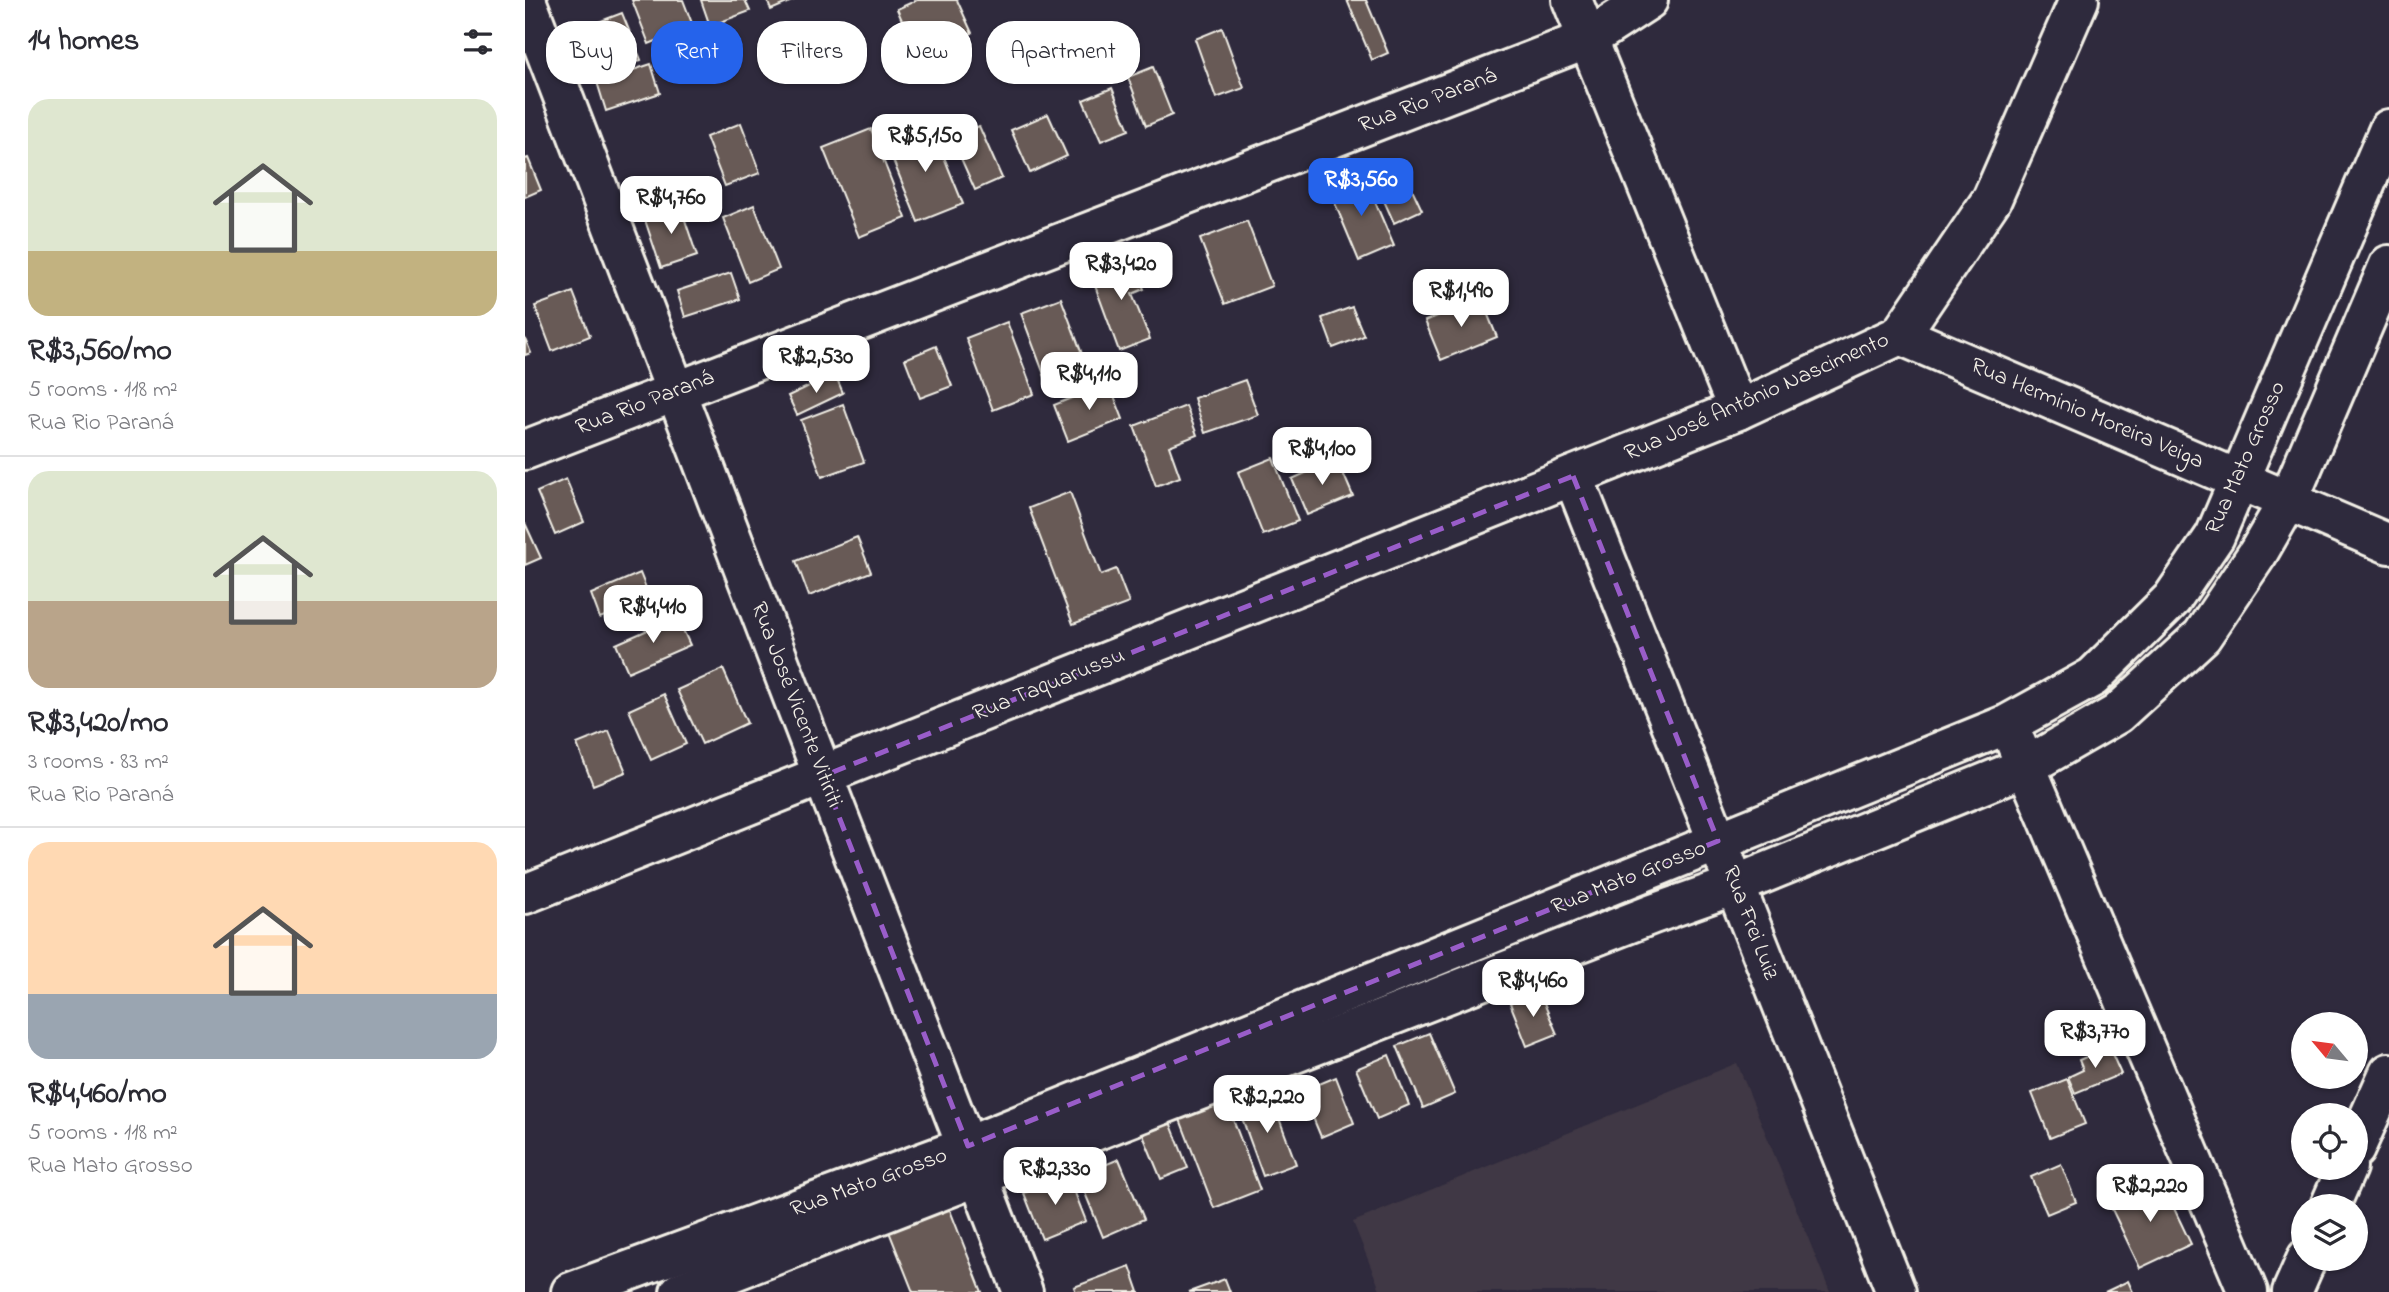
<!DOCTYPE html>
<meta charset="utf-8">
<style>
body{margin:0;font-family:"Indie Flower",sans-serif;background:#f7f7f7;color:#2b2b33;height:100vh;display:flex;flex-direction:column;font-size:26px;white-space:nowrap}
*{box-sizing:border-box;margin:0}
p{font-size:23px;color:#7c7c81}
.icon{flex:none;width:38px;height:38px;fill:none;stroke:currentColor;stroke-width:2;stroke-linecap:round;stroke-linejoin:round}
.map{position:relative;flex:1;overflow:hidden}
.drawer{display:flex;flex-direction:column;background:#fff;width:525px}
.drawer>*{flex:none}
.top-card{position:absolute;left:21px;top:21px;width:665px;height:63px;display:flex;gap:14px}
.needle{width:46px;rotate:299deg}
.buttons{position:absolute;left:1766px;top:1012px;display:grid;gap:14px}
.buttons a{display:grid;place-items:center;width:77px;height:77px;border-radius:50%;background:#fff;box-shadow:0 2px 5px #0004;font-size:35px}
.price{position:absolute;translate:-50% -60px;padding:0 16px;border-radius:14px;background:#fff;color:#222;font-size:23px;line-height:46px;filter:drop-shadow(0 2px 4px #0008)}
.price::after{content:'';position:absolute;left:50%;top:42px;width:21px;height:16px;margin-left:-10px;background:inherit;clip-path:polygon(0 0,100% 0,50% 100%)}
.price.on{background:#2563eb;color:#fff}
ul{padding:0;list-style:none}
li{display:grid;align-content:center;gap:14px;height:371px;padding:0 28px}
li+li{border-top:2px solid #e1e1e2}
li span{display:grid;place-items:center;height:217px;border-radius:21px;color:#555}
li>.icon{margin-inline-start:auto}
span .icon{width:126px;height:126px;fill:#fffc;stroke-width:1}
li b{font-size:30px}
h2{display:flex;justify-content:space-between;align-items:center;height:84px;padding:0 28px;font-size:30px}
.tag{padding:0 24px;border-radius:28px;background:#fff;box-shadow:0 2px 5px #0004;font-size:24px;line-height:63px}
.tag.on{background:#2563eb;color:#fff}
main{display:flex;flex:1;min-height:0}
.map>svg:first-child{display:block}
.built{fill:#403844}
.building{fill:#675a56;stroke:#f4f1e8;stroke-width:2}
.lines{fill:none;stroke-linecap:round;stroke-linejoin:round}
.minor-casing{stroke:#f4f1e8;stroke-width:44}
.minor{stroke:#2f2a3d;stroke-width:38}
.marked{fill:none;stroke:#995dc9;stroke-width:5;stroke-dasharray:14 9;stroke-linejoin:round}
.labels{text-anchor:middle;dominant-baseline:central;stroke-width:5;stroke-linejoin:round;paint-order:stroke}
.street-label{font-size:23px;fill:#f4f1e8;stroke:#2f2a3d}
</style>
<main>
<section class="drawer">
<h2>14 homes<svg class="icon" aria-label="filters" viewBox="0 0 24 24"><path d="M4 7h16M4 17h16"/><circle cx="9" cy="7" r="2"/><circle cx="15" cy="17" r="2"/></svg></h2>
<ul>
<li><span style="background:linear-gradient(#dfe7d0 70%,#c2b280 0)"><svg class="icon" aria-label="home" viewBox="0 0 24 24"><path d="M3 11l9-7 9 7M6 9v11h12V9"/></svg></span><div><b>R$3,560/mo</b><p>5 rooms · 118 m²</p><p>Rua Rio Paraná</p></div></li>
<li><span style="background:linear-gradient(#dfe7d0 60%,#b9a48a 0)"><svg class="icon" aria-label="home" viewBox="0 0 24 24"><path d="M3 11l9-7 9 7M6 9v11h12V9"/></svg></span><div><b>R$3,420/mo</b><p>3 rooms · 83 m²</p><p>Rua Rio Paraná</p></div></li>
<li><span style="background:linear-gradient(#ffd9b3 70%,#9aa5b1 0)"><svg class="icon" aria-label="home" viewBox="0 0 24 24"><path d="M3 11l9-7 9 7M6 9v11h12V9"/></svg></span><div><b>R$4,460/mo</b><p>5 rooms · 118 m²</p><p>Rua Mato Grosso</p></div></li>
</ul>
</section>
<div class="map">
<svg width="1864" height="1292" viewBox="0 0 1864 1292">
<rect width="100%" height="100%" fill="#2f2a3d"/>
<filter id="ink" filterUnits="userSpaceOnUse"><feTurbulence type="fractalNoise" baseFrequency=".0143" numOctaves="2"/><feDisplacementMap in="SourceGraphic" scale="14" xChannelSelector="R" yChannelSelector="G"/><feConvolveMatrix kernelMatrix="1 2 1 2 8 2 1 2 1" color-interpolation-filters="sRGB"/></filter>
<g filter="url(#ink)">
<path class="built" d="M1212,1063l93,229h-449l-28,-70z"/>
<g class="building">
<path d="M107,0h51l10,26 -44,18z"/>
<path d="M176,0h44l5,11 -40,15z"/>
<path d="M242,0h27l-23,10z"/>
<path d="M392,0h40l15,33 -54,24 -21,-48z"/>
<path d="M822,0h19l22,53 -16,7z"/>
<path d="M97,13l19,47 -46,18 -18,-48z"/>
<path d="M697,28l22,60 -28,10 -21,-59z"/>
<path d="M126,64l9,29 -54,18 -9,-29z"/>
<path d="M628,67l19,48 -26,11 -18,-49z"/>
<path d="M587,88l17,42 -28,11 -18,-41z"/>
<path d="M523,114l19,42 -37,17 -19,-43z"/>
<path d="M216,123l19,50 -35,13 -19,-49z"/>
<path d="M406,125l32,79 -45,18 -32,-79z"/>
<path d="M454,126l23,52 -27,12 -23,-52z"/>
<path d="M346,129l35,89 -47,19 -36,-89z"/>
<path d="M3,158l13,32 -16,7v-38z"/>
<path d="M873,159l24,51 -28,13 -23,-51z"/>
<path d="M838,174l31,72 -35,15 -30,-72z"/>
<path d="M155,205l17,51 -36,12 -17,-51z"/>
<path d="M229,205l25,64 -31,13 -25,-64z"/>
<path d="M722,221l25,65 -47,18 -25,-65z"/>
<path d="M606,256l13,33 -12,5 18,45 -31,12 -29,-79z"/>
<path d="M206,273l9,26 -55,18 -8,-26z"/>
<path d="M48,292l17,44 -38,15 -17,-45z"/>
<path d="M536,298l30,80 -40,15 -30,-80z"/>
<path d="M956,298l16,39 -56,23 -16,-39z"/>
<path d="M827,307l12,29 -31,12 -11,-30z"/>
<path d="M482,322l27,72 -41,16 -27,-72z"/>
<path d="M0,338l6,15 -6,2z"/>
<path d="M411,346l16,40 -32,12 -15,-39z"/>
<path d="M310,374l8,19 -46,22 -9,-19z"/>
<path d="M720,380l13,35 -53,18 -11,-35z"/>
<path d="M584,383l14,36 -55,22 -14,-36z"/>
<path d="M318,404l21,58 -42,15 -21,-57z"/>
<path d="M661,406l11,29 -28,11 11,31 -24,9 -22,-60z"/>
<path d="M748,458l25,63 -35,14 -25,-63z"/>
<path d="M812,459l16,37 -46,19 -15,-36z"/>
<path d="M41,479l18,43 -29,13 -18,-43z"/>
<path d="M545,492l31,83 15,-6 13,34 -56,21 -44,-116z"/>
<path d="M0,523l16,35 -16,7z"/>
<path d="M332,537l14,35 -62,24 -13,-35z"/>
<path d="M115,573l10,25 -50,20 -9,-24z"/>
<path d="M152,617l13,28 -62,27 -12,-28z"/>
<path d="M198,669l24,54 -45,21 -25,-54z"/>
<path d="M139,694l22,50 -35,16 -22,-50z"/>
<path d="M84,731l17,41 -33,13 -16,-41z"/>
<path d="M1014,991l18,43 -30,12 -17,-43z"/>
<path d="M904,1033l26,61 -32,14 -26,-62z"/>
<path d="M1584,1047l12,27 -46,19 -7,-16 15,-7 -4,-10z"/>
<path d="M864,1055l20,50 -32,14 -21,-50z"/>
<path d="M811,1077l18,46 -33,14 -19,-46z"/>
<path d="M1542,1079l18,45 -35,14 -18,-45z"/>
<path d="M745,1094l26,70 -33,12 -25,-69z"/>
<path d="M699,1096l36,94 -46,18 -36,-94z"/>
<path d="M643,1117l20,51 -27,11 -21,-51z"/>
<path d="M594,1159l25,60 -41,18 -25,-61z"/>
<path d="M1536,1164l15,38 -29,12 -16,-37z"/>
<path d="M543,1175l18,46 -44,18 -18,-46z"/>
<path d="M1635,1179l31,65 -51,24 -31,-65z"/>
<path d="M423,1205l34,87h-69l-25,-63z"/>
<path d="M605,1266l9,26h-63l-2,-5z"/>
<path d="M700,1279l5,13h-41z"/>
<path d="M1603,1281l5,11h-28z"/>
</g>
<g class="lines">
<defs>
<g id="minor">
<path d="M1,0l297,776 200,516"/>
<path d="M1047,0l166,410"/>
<path d="M1375,335l489,209"/>
<path d="M0,450l1063,-411 60,-39"/>
<path d="M1048,476l323,816"/>
<path d="M1491,743l232,549"/>
<path d="M0,894l1213,-484 162,-75 92,-136 87,-199"/>
<path d="M1830,1149l34,-76"/>
<path d="M1805,1206l17,-39"/>
<path d="M46,1292l397,-146 1040,-422 85,-47 79,-78 43,-63 174,-407"/>
<path d="M155,1292l973,-378 82,-29 290,-118 92,-53 85,-78 56,-83 30,-52 101,-236"/>
<path d="M1767,1292l15,-34"/>
</g>
</defs>
<use href="#minor" class="minor-casing"/>
<use href="#minor" class="minor"/>
</g>
</g>
<path class="marked" d="M1048,476l145,365 -750,305 -145,-370z"/>
<g class="labels">
<g class="street-label">
<text transform="translate(903 101) rotate(-21)">Rua Rio Paraná</text>
<text transform="translate(1232 397) rotate(-24)">Rua José Antônio Nascimento</text>
<text transform="translate(120 403) rotate(-21)">Rua Rio Paraná</text>
<text transform="translate(1562 414) rotate(23)">Rua Herminio Moreira Veiga</text>
<text transform="translate(1721 458) rotate(-66)">Rua Mato Grosso</text>
<text transform="translate(524 685) rotate(-22)">Rua Taquarussu</text>
<text transform="translate(271 705) rotate(69)">Rua José Vicente Vitiriti</text>
<text transform="translate(1104 878) rotate(-22)">Rua Mato Grosso</text>
<text transform="translate(1225 923) rotate(69)">Rua Frei Luiz</text>
<text transform="translate(344 1183) rotate(-20)">Rua Mato Grosso</text>
</g>
</g>
</svg>
<div class="buttons">
<a><svg class="needle" viewBox="-14 -14 28 28"><path d="M0-13l5 13h-10z" fill="#e53935"/><path d="M0 13l5-13h-10z" fill="#7c7c81"/></svg></a>
<a><svg class="icon" aria-label="locate" viewBox="0 0 24 24"><circle cx="12" cy="12" r="6"/><path d="M12 2v4M12 18v4M2 12h4M18 12h4"/></svg></a>
<a><svg class="icon" aria-label="layers" viewBox="0 0 24 24"><path d="M12 4l9 5-9 5-9-5zM3 14l9 5 9-5"/></svg></a>
</div>
<b class="price" style="left:400px;top:174px">R$5,150</b>
<b class="price on" style="left:836px;top:218px">R$3,560</b>
<b class="price" style="left:146px;top:236px">R$4,760</b>
<b class="price" style="left:596px;top:302px">R$3,420</b>
<b class="price" style="left:936px;top:329px">R$1,490</b>
<b class="price" style="left:291px;top:395px">R$2,530</b>
<b class="price" style="left:564px;top:412px">R$4,110</b>
<b class="price" style="left:797px;top:487px">R$4,100</b>
<b class="price" style="left:128px;top:645px">R$4,410</b>
<b class="price" style="left:1008px;top:1019px">R$4,460</b>
<b class="price" style="left:1570px;top:1070px">R$3,770</b>
<b class="price" style="left:742px;top:1135px">R$2,220</b>
<b class="price" style="left:530px;top:1207px">R$2,330</b>
<b class="price" style="left:1625px;top:1224px">R$2,220</b>
<div class="top-card">
<a class="tag">Buy</a>
<a class="tag on">Rent</a>
<a class="tag">Filters</a>
<a class="tag">New</a>
<a class="tag">Apartment</a>
</div>
</div>
</main>
